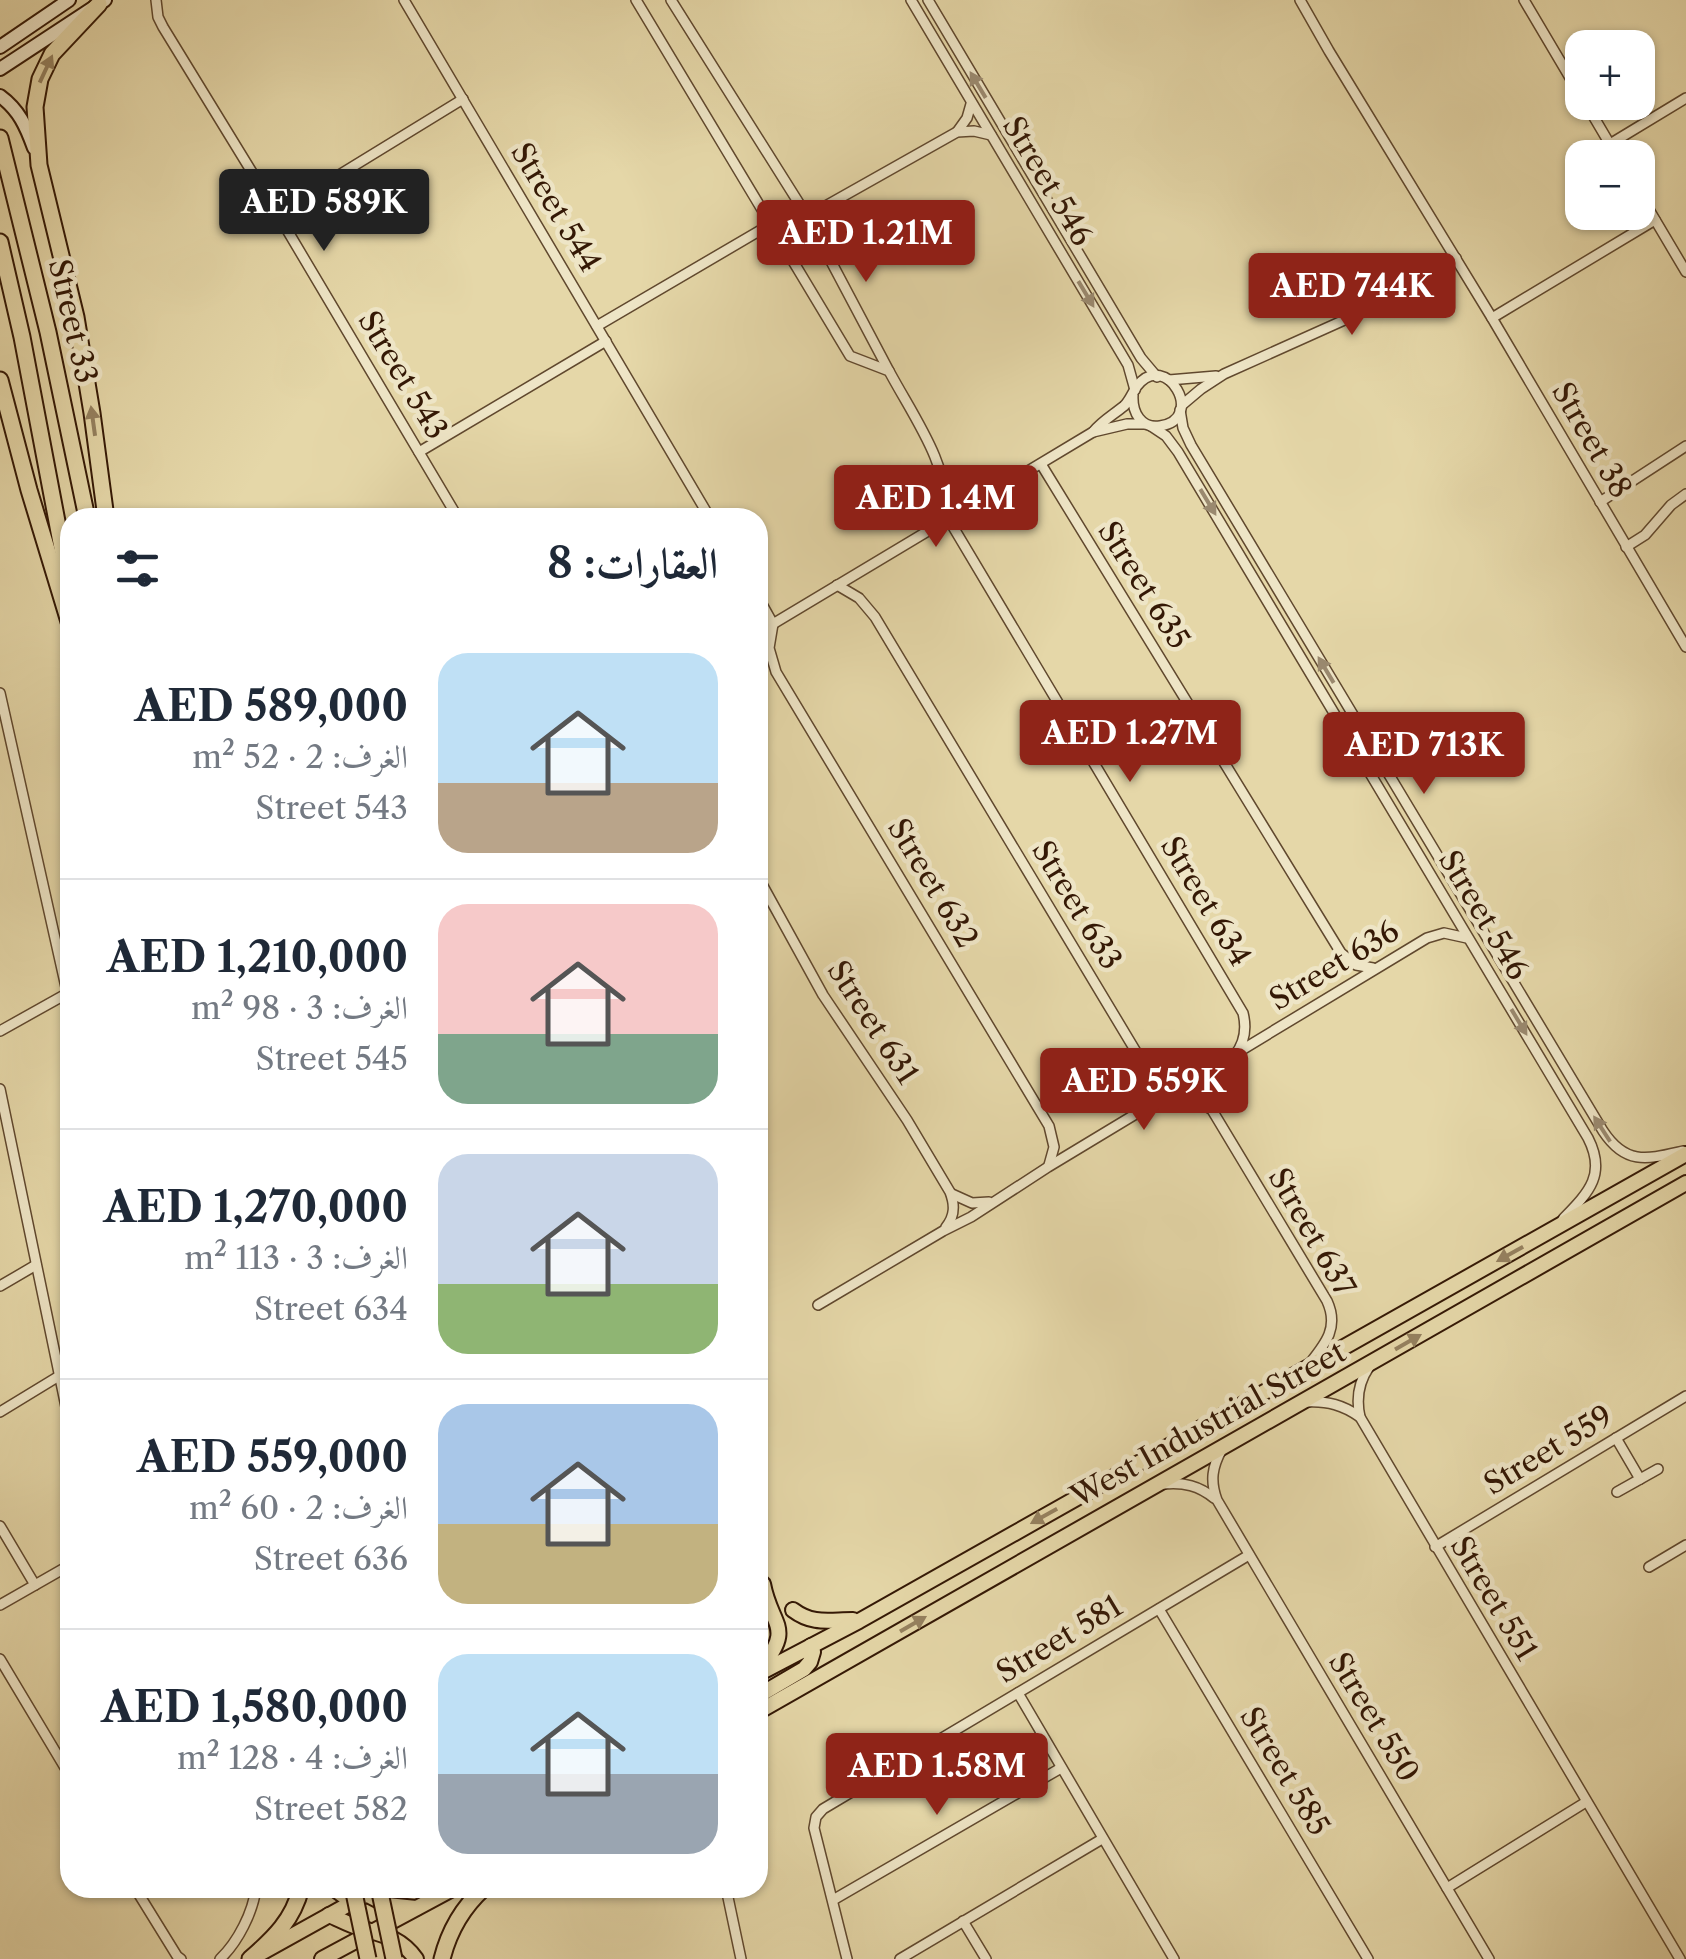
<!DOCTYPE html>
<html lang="ar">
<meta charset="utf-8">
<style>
body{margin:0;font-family:"Libre Caslon Text",Amiri,serif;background:#f2f2f3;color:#1f2937;direction:rtl;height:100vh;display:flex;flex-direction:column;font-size:38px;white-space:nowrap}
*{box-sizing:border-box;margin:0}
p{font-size:32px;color:#747a83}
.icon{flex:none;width:55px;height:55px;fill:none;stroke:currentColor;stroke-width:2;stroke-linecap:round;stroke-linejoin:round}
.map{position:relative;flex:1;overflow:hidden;direction:ltr}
.details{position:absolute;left:60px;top:508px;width:708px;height:1390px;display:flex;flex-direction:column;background:#fff;border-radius:30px;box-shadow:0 2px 8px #0004;direction:rtl}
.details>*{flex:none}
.fabs{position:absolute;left:1565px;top:30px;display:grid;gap:20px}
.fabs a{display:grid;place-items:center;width:90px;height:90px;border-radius:20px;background:#fff;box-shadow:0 2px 8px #0004;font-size:50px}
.price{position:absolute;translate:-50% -85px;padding:0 22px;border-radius:10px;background:#8f2418;color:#fff;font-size:32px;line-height:65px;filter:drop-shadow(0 2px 5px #0008)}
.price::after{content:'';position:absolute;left:50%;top:60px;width:30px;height:22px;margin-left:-15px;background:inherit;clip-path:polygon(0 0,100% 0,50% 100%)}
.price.on{background:#222;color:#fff}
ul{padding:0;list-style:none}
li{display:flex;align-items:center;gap:30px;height:250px;padding:0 50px}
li+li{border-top:2px solid #e0e1e3}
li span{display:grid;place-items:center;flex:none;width:280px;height:200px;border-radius:30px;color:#555}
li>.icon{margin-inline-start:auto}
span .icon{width:120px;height:120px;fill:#fffc;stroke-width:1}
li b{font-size:42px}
h2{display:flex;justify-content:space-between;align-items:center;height:120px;padding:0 50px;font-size:42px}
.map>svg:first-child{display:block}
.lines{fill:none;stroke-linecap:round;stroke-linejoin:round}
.street-casing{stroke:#60482e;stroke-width:12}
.secondary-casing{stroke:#341805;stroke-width:16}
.primary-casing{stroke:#341805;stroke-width:18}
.highway-casing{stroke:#341805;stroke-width:19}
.street{stroke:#eee5c6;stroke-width:9}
.secondary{stroke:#eee5c6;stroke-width:12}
.primary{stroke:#e5d7a8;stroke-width:14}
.highway{stroke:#e5d7a8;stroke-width:15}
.highway-bridge-casing{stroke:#341805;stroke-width:19;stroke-linecap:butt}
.highway-bridge{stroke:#e5d7a8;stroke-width:15}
.oneway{fill:#95815f}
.oneway2{fill:#9a896f}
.labels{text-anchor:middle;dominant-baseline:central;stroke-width:9;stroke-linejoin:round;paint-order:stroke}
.street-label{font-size:30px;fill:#341805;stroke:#eee5c6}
</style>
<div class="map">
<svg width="1686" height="1959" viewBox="0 0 1686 1959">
<rect width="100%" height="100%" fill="#e5d7a8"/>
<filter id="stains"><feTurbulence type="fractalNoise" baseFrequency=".002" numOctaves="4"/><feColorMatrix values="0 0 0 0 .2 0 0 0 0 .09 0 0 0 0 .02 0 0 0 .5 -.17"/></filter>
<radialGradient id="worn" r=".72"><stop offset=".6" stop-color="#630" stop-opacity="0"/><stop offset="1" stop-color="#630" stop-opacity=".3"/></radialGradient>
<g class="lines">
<defs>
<g id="street">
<path d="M156,0l2,17 5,10 114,186 181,305"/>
<path d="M404,0l306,518"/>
<path d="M636,0l214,356 39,15c27,50 58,90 60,149l294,493c4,16 2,29 -8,42"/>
<path d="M671,0l136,216 82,155"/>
<path d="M911,0l217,365 7,25"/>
<path d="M928,0l213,358 16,19"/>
<path d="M1300,0l29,51 163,267 194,329"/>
<path d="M1524,0l58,98"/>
<path d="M1585,102l33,56"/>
<path d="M957,132l10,-14 4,-14"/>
<path d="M1610,144l76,-46"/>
<path d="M1638,191l48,81"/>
<path d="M277,213l186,-114"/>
<path d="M776,234l181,-102 17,-1 17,4"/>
<path d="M1492,318l163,-98"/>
<path d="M597,326l174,-102"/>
<path d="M1169,380l47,-4"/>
<path d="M1182,405l19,-16 23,-15 156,-70 76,-46"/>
<path d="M1180,410l3,18 8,17 412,686c23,35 45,28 80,20"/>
<path d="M1151,426l15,10 12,16 410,686c19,37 0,55 -25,81"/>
<path d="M1093,432l34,-8h17"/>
<path d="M419,452l187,-111"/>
<path d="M1041,464l300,489 15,12 17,3"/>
<path d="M1600,502l86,-56"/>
<path d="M1626,547l19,-12 26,-30 15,-11"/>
<path d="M837,585l22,13 16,19 269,448c9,14 21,21 38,21"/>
<path d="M758,597l15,27 -4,24 7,24 273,454 5,21 -5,18"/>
<path d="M758,633l335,-201c9,-11 20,-17 31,-26 6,-6 8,-13 13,-20 29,-37 70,33 23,40 -19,3 -28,-14 -27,-31"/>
<path d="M0,693l70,312"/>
<path d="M758,877l65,118 84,125 43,72c5,13 5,24 -4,35"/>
<path d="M0,1031l68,-38"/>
<path d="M0,1089l70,337"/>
<path d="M1169,1096l22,1 21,13 115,191c12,26 -1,42 -17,62"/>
<path d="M952,1194l20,9 17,-1"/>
<path d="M0,1286l36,-21"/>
<path d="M818,1305l125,-74 28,-14 77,-50 379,-229 17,-5 23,5"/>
<path d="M1369,1367c-11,16 -13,32 -9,50l320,542"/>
<path d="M1307,1402c21,-1 36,3 53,15"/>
<path d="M0,1412l59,-36"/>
<path d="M1616,1438l24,41"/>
<path d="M1222,1449c-10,18 -12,32 -5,51l272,459"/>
<path d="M1164,1484c20,-2 35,2 50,14"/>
<path d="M1617,1492l41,-23"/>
<path d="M0,1526l35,59"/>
<path d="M1435,1547l251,-151"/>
<path d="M1649,1567l37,-22"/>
<path d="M0,1605l70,-40"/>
<path d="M1159,1609l209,350"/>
<path d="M0,1659l70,117"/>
<path d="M1018,1693l156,266"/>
<path d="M135,1888l42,68 4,3"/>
<path d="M726,1888l15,71"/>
<path d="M1447,1888l139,-86"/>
<path d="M833,1900l228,-132"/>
<path d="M963,1921l23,38"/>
<path d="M220,1959c18,-17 33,-47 36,-71"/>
<path d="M847,1959l-33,-131 2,-11 7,-8 426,-254"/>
<path d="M900,1959l202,-120"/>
</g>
<g id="secondary">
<path d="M0,47l69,-47"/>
<path d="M0,69l105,-69"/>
<path d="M0,96c19,14 26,30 34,52"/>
</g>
<g id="primary">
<path d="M793,1610c20,15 36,10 60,10"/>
<path d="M760,1669c35,-43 11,-42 3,-85"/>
<path d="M758,1674l101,-53 827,-467"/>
<path d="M758,1696l46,-27 6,-7 3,-10 -2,-6"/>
<path d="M758,1712l928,-529"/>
<path d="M333,1888l11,8 22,-2 21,11 29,3"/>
<path d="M329,1915c10,4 20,10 31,13 24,7 41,10 56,31"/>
<path d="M261,1953l117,-65"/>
<path d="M322,1959l132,-71"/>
</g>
<g id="highway">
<path d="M99,4l-47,50 -12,25 -5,28 4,58 37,152 16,96 14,105"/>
<path d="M0,138l48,194 39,186"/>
<path d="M0,242l22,95 48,253"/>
<path d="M0,380l29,110 41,135"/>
<path d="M250,1959c24,-21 43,-39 51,-71"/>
<path d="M442,1959c7,-28 21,-52 42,-71"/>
</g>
</defs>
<use href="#street" class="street-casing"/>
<use href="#secondary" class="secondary-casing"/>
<use href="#primary" class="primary-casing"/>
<use href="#highway" class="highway-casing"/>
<use href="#street" class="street"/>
<use href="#secondary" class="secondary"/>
<use href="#primary" class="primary"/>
<use href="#highway" class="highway"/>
<defs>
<g id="highway-bridge">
<path d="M353,1888l15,71"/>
<path d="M379,1888l15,71"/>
</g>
</defs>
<use href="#highway-bridge" class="highway-bridge-casing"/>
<use href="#highway-bridge" class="highway-bridge"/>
</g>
<defs><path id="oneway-solid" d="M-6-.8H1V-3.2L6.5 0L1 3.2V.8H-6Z" transform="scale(2.5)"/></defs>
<g class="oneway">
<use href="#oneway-solid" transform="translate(46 69) rotate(-65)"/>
<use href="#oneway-solid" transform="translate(93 421) rotate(-98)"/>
<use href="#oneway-solid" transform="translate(1510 1254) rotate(151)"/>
<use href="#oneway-solid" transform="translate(1408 1342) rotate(-30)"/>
<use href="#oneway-solid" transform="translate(1044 1516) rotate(151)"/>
<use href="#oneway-solid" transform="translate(913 1624) rotate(-30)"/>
</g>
<g class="oneway2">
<use href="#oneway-solid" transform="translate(978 85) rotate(-121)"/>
<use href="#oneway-solid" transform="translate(1086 294) rotate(59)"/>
<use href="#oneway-solid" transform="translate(1208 502) rotate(59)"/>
<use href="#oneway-solid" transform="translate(1326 670) rotate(-121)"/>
<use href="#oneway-solid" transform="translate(1519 1022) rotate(59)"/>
<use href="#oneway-solid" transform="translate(1602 1129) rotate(-123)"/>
</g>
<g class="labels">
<g class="street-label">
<text transform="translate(1048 181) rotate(59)">Street 546</text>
<text transform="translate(556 207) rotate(59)">Street 544</text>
<text transform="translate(73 321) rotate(77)">Street 33</text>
<text transform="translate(403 375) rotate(59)">Street 543</text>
<text transform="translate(1592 440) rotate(60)">Street 38</text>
<text transform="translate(1144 585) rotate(58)">Street 635</text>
<text transform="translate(933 883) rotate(59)">Street 632</text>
<text transform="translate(1206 901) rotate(59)">Street 634</text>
<text transform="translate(1077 905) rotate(59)">Street 633</text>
<text transform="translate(1484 915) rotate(59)">Street 546</text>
<text transform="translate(1334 965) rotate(-31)">Street 636</text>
<text transform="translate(873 1022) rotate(57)">Street 631</text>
<text transform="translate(1312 1232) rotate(60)">Street 637</text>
<text transform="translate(1208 1424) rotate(-29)">West Industrial Street</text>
<text transform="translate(1548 1450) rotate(-31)">Street 559</text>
<text transform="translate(1494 1598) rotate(59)">Street 551</text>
<text transform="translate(1059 1639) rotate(-31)">Street 581</text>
<text transform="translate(1374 1717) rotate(59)">Street 550</text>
<text transform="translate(1285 1771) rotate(59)">Street 585</text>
</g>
</g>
<rect width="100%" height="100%" filter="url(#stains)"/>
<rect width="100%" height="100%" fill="url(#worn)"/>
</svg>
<div class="fabs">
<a>+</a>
<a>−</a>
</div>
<b class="price on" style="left:324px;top:254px">AED 589K</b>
<b class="price" style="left:866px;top:285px">AED 1.21M</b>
<b class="price" style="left:1352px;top:338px">AED 744K</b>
<b class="price" style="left:936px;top:550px">AED 1.4M</b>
<b class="price" style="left:1130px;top:785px">AED 1.27M</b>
<b class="price" style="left:1424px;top:797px">AED 713K</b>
<b class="price" style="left:1144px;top:1133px">AED 559K</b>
<b class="price" style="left:937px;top:1818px">AED 1.58M</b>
<section class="details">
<h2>العقارات: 8<svg class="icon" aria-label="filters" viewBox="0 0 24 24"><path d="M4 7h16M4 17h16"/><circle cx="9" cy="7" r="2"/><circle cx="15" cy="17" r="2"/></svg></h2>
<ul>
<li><span style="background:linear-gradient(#bfe0f5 65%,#b9a48a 0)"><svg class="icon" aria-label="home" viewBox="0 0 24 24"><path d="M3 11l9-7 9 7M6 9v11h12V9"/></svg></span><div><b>AED 589,000</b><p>الغرف: 2 · 52 m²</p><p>Street 543</p></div></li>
<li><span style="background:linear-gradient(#f6c9c9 65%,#7fa58c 0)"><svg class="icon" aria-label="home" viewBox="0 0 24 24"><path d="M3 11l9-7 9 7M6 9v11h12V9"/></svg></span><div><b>AED 1,210,000</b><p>الغرف: 3 · 98 m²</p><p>Street 545</p></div></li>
<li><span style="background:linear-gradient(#c9d6e8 65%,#8fb573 0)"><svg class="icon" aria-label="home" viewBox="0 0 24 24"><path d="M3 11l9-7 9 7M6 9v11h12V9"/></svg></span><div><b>AED 1,270,000</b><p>الغرف: 3 · 113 m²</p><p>Street 634</p></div></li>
<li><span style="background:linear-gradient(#a9c7e8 60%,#c2b280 0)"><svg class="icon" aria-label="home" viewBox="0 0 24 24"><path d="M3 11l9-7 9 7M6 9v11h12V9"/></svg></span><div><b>AED 559,000</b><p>الغرف: 2 · 60 m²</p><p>Street 636</p></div></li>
<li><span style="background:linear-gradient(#bfe0f5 60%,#9aa5b1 0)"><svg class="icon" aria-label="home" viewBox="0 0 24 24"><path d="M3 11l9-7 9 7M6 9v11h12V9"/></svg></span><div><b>AED 1,580,000</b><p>الغرف: 4 · 128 m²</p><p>Street 582</p></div></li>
</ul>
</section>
</div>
